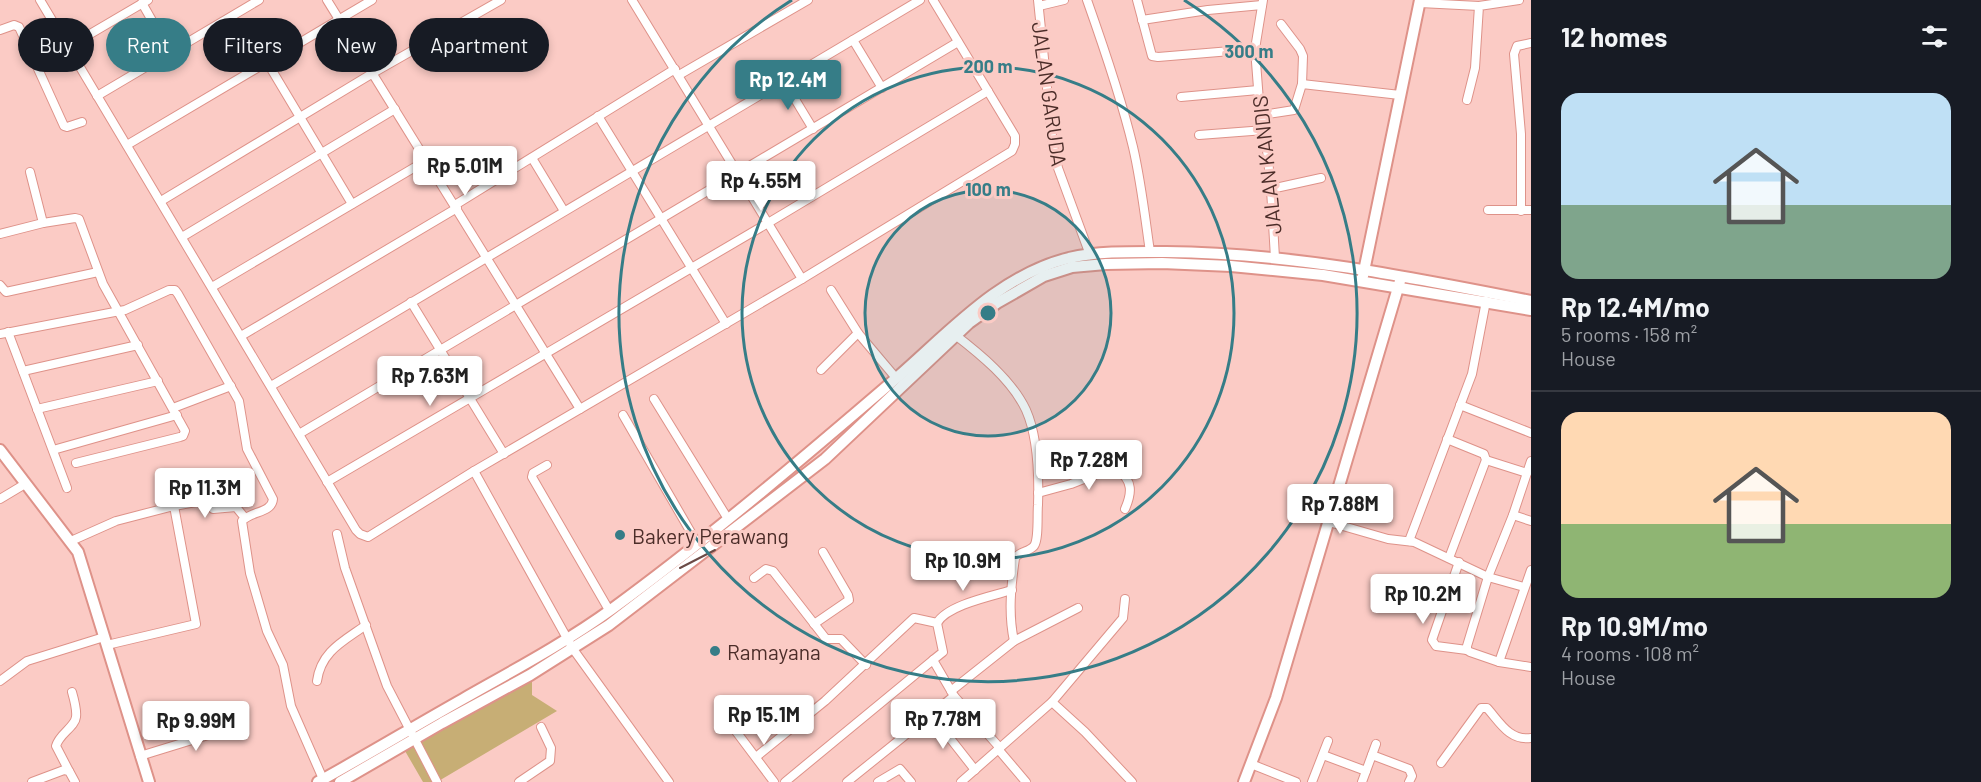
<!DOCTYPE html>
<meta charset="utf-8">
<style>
body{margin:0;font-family:Barlow,sans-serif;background:#20242c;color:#f1f3f6;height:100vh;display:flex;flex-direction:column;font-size:22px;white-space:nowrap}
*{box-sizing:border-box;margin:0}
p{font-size:20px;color:#9ea1a6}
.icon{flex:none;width:33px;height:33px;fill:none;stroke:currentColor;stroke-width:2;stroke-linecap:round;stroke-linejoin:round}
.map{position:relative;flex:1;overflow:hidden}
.details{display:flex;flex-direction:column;background:#171b24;width:450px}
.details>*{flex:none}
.top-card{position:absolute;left:18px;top:18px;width:570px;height:54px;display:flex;gap:12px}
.price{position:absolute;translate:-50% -51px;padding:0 14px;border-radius:6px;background:#fff;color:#222;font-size:20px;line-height:39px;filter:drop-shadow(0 2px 3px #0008)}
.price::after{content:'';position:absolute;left:50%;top:36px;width:18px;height:14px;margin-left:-9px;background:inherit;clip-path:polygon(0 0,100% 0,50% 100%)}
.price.selected{background:#367d87;color:#fff}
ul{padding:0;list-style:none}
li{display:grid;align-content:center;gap:12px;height:318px;padding:0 30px}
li+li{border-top:2px solid #363941}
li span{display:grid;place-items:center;height:186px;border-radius:18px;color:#555}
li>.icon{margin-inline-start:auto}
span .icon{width:108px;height:108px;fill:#fffc;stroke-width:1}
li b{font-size:26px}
h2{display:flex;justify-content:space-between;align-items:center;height:72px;padding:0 30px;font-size:26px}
.pill{padding:0 21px;border-radius:27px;background:#171b24;box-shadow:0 3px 9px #0003;font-size:21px;line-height:54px}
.pill.selected{background:#367d87;color:#fff}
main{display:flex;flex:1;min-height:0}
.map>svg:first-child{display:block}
.green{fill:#c7ae75}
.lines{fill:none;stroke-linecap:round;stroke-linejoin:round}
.street-casing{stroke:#de9289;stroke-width:10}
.secondary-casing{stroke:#de9289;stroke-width:14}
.street{stroke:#fff;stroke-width:8}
.secondary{stroke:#fff;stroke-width:10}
.rail{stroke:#6c4a46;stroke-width:2}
.ring{fill:none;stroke:#367d87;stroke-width:3}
.poi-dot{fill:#367d87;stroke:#fbcbc5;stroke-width:2}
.labels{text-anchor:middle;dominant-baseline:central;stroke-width:6;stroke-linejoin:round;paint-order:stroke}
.street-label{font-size:21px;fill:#4c2d29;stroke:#fbcbc5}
.poi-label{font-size:21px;fill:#4c2d29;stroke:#fbcbc5;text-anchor:start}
.centre{fill:#367d87;stroke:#fbcbc5;stroke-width:3}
.ring-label{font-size:18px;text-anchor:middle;font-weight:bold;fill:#367d87;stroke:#fbcbc5;stroke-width:6;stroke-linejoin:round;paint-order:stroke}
</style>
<main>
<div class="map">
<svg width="1531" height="782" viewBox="0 0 1531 782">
<rect width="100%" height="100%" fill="#fbcbc5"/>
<path class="green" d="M532,670v25l25,16 -120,71h-14l-22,-38z"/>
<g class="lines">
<defs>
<g id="street">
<path d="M40,0l316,530 4,4 8,3 106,-66 99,178 96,133"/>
<path d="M327,0l253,409"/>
<path d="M632,0l170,279"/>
<path d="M1038,0l15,146 5,22 32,87"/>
<path d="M1087,0c17,48 34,97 46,147 8,34 12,70 17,105"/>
<path d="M1137,0l15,56 6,1 97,-8"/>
<path d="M1263,0l-8,49 4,52 6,29 6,59 4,69"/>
<path d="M142,3l29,51"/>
<path d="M1420,3l59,3"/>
<path d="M1039,6l25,-6"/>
<path d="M1142,20l66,-10 54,-5"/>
<path d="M1281,24l19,25 3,7 -1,28"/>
<path d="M0,30l14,-5 5,2 45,99 3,1 15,-5"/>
<path d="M853,40l29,48"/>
<path d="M68,47l80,-47"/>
<path d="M267,62l85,142"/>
<path d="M679,75l129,-75"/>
<path d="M784,81l29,48"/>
<path d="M97,96l162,-96"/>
<path d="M1181,97l77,-7"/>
<path d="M1467,100l8,-32 4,-62 40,-6"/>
<path d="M1262,115l32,-5 8,-26 98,11"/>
<path d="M598,116l128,208"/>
<path d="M1199,135l66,-5"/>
<path d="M127,145l245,-145"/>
<path d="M532,158l32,53"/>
<path d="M30,172l13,51"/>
<path d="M1271,189l50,-11"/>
<path d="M161,201l212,-128 128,-73"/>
<path d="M455,205l220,-136"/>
<path d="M1488,210h43"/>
<path d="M1521,211v-77l-7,-80 3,-8 14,-3"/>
<path d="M0,234l43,-11 32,-5 4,1 24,65 82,147 -2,5 -3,1 -104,26"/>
<path d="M182,237l213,-128"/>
<path d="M0,285l6,7 92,-20"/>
<path d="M212,287l215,-127"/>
<path d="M831,290l27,43 38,45"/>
<path d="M411,302l93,152"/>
<path d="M8,332l59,156"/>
<path d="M0,334l125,-24 44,-20h6l3,4 61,107 8,48 26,50c-1,14 -22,12 -31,22l8,52 17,58 16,34 8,41 32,73"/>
<path d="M954,334c26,20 58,46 72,76 12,27 13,65 12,95 -1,9 1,34 -4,41 -5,6 -14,5 -19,12 -4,28 -7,55 -1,83l64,-33"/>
<path d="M241,336l216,-128"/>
<path d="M821,370l37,-37"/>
<path d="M23,371l115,-26"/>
<path d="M271,386l649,-386"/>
<path d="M654,399l74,120"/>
<path d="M1460,405l71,28"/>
<path d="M173,408l58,-22"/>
<path d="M37,409l121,-28"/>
<path d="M623,415l74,128"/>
<path d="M299,434l659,-392"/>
<path d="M1447,439l37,15 2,6 -37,98"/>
<path d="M53,450l124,-35"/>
<path d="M1486,460l41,13"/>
<path d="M1531,461l-18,54 -25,62 -21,69v4l3,2 29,10 32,5"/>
<path d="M547,465l-14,8 -1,4 77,133"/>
<path d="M474,471l328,-192 210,-128 3,-7v-8l-82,-136"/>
<path d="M327,482l441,-259 220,-132"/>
<path d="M1038,493l33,-9 33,-13 14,-1c15,11 14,23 7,39"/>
<path d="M0,499l25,-15"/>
<path d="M174,506l33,-6 3,2 3,7 23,-2 9,11"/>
<path d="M1513,515l18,6"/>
<path d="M1329,522l59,17 26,3 74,35 36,10"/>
<path d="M337,534l8,34 42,118 50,96"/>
<path d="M71,541l45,-20 58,-15 22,118 -89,21"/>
<path d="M1409,541l63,-167 14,-73"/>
<path d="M1459,562l-27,78 4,6 31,4"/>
<path d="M754,578l12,-9 7,2 53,68h15l25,26"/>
<path d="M937,623c10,-18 55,-27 75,-33"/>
<path d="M814,624l35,-24 -1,-5 -25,-43"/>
<path d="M1499,662l32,-92"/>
<path d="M0,681l27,-20 77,-24"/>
<path d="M317,681c4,-30 27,-40 49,-56"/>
<path d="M951,691l63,-50"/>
<path d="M1052,702l71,-84 2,-19"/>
<path d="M931,714l44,56"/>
<path d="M732,726l42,56"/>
<path d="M998,749l28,33"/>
<path d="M1323,755l43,16"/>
<path d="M1372,755l37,14 3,7 -3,6"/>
<path d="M140,756l104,-32"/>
<path d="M756,757l69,-56 89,-83 23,5 6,29 -10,8"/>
<path d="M1441,763l40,-55h6c12,13 22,33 44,30"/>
<path d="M1251,764l45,18"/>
<path d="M69,771l-13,-25c3,-12 19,-19 20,-29 1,-7 -2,-18 -4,-25"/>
<path d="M32,782l32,-12 5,1 6,11"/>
<path d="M519,782l31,-21 1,-13 -10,-21"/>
<path d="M785,782l148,-122 21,36 46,52"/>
<path d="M847,782l107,-86"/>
<path d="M878,782l22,-13 11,13"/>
<path d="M961,782l91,-80 33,30 47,50"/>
<path d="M1312,782l16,-41"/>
<path d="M1362,782l14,-38"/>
</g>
<g id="secondary">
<path d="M1363,276l57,-276"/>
<path d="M0,450l78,102 71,230"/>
<path d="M318,782c49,-27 97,-56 145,-83 51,-29 102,-56 149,-90 97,-71 190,-150 281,-228 54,-46 104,-105 176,-123 31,-7 65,-6 97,-6 124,1 244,25 365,49"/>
<path d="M340,782l102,-59 88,-48 79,-50 216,-166 144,-136 28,-20 47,-27 28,-9 34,-3 56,-1 69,3 92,9 208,35"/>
<path d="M1244,782l32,-84 124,-417"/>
</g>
</defs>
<use href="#street" class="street-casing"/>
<use href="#secondary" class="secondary-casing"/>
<use href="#street" class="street"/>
<use href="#secondary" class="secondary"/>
<path class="rail" d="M680,568l35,-18"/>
</g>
<circle cx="988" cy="313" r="123" fill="#367d87" fill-opacity=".12"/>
<g class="ring">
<circle cx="988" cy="313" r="123"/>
<circle cx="988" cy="313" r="246"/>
<path d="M1184 0A369 369 0 1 1 792 0"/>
</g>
<g class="poi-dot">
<circle cx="620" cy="535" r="6"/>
<circle cx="715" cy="651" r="6"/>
</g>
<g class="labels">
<g class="street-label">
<text transform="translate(1050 94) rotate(82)">JALAN GARUDA</text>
<text transform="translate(1266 165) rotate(-96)">JALAN KANDIS</text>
</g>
<g class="poi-label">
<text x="632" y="535">Bakery Perawang</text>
<text x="727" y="651">Ramayana</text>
</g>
</g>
<circle cx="988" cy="313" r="9" class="centre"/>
<g class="ring-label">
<text x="1249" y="58">300 m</text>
<text x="988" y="73">200 m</text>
<text x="988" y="196">100 m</text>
</g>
</svg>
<b class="price selected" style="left:788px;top:111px">Rp 12.4M</b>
<b class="price" style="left:465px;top:197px">Rp 5.01M</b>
<b class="price" style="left:761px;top:212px">Rp 4.55M</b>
<b class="price" style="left:430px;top:407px">Rp 7.63M</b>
<b class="price" style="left:1089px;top:491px">Rp 7.28M</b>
<b class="price" style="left:205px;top:519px">Rp 11.3M</b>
<b class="price" style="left:1340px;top:535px">Rp 7.88M</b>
<b class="price" style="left:963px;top:592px">Rp 10.9M</b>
<b class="price" style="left:1423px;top:625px">Rp 10.2M</b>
<b class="price" style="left:764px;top:746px">Rp 15.1M</b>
<b class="price" style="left:943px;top:750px">Rp 7.78M</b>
<b class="price" style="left:196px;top:752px">Rp 9.99M</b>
<div class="top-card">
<a class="pill">Buy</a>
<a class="pill selected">Rent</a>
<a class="pill">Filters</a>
<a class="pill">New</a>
<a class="pill">Apartment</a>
</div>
</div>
<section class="details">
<h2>12 homes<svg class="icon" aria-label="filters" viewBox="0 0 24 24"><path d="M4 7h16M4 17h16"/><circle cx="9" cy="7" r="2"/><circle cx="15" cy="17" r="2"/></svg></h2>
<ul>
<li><span style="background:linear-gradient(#bfe0f5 60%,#7fa58c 0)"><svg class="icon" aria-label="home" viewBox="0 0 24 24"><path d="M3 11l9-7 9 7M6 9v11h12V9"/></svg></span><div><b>Rp 12.4M/mo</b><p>5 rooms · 158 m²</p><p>House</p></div></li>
<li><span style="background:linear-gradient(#ffd9b3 60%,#8fb573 0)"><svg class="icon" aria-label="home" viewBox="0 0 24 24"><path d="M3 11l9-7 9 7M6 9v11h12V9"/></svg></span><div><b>Rp 10.9M/mo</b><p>4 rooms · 108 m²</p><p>House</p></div></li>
</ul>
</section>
</main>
